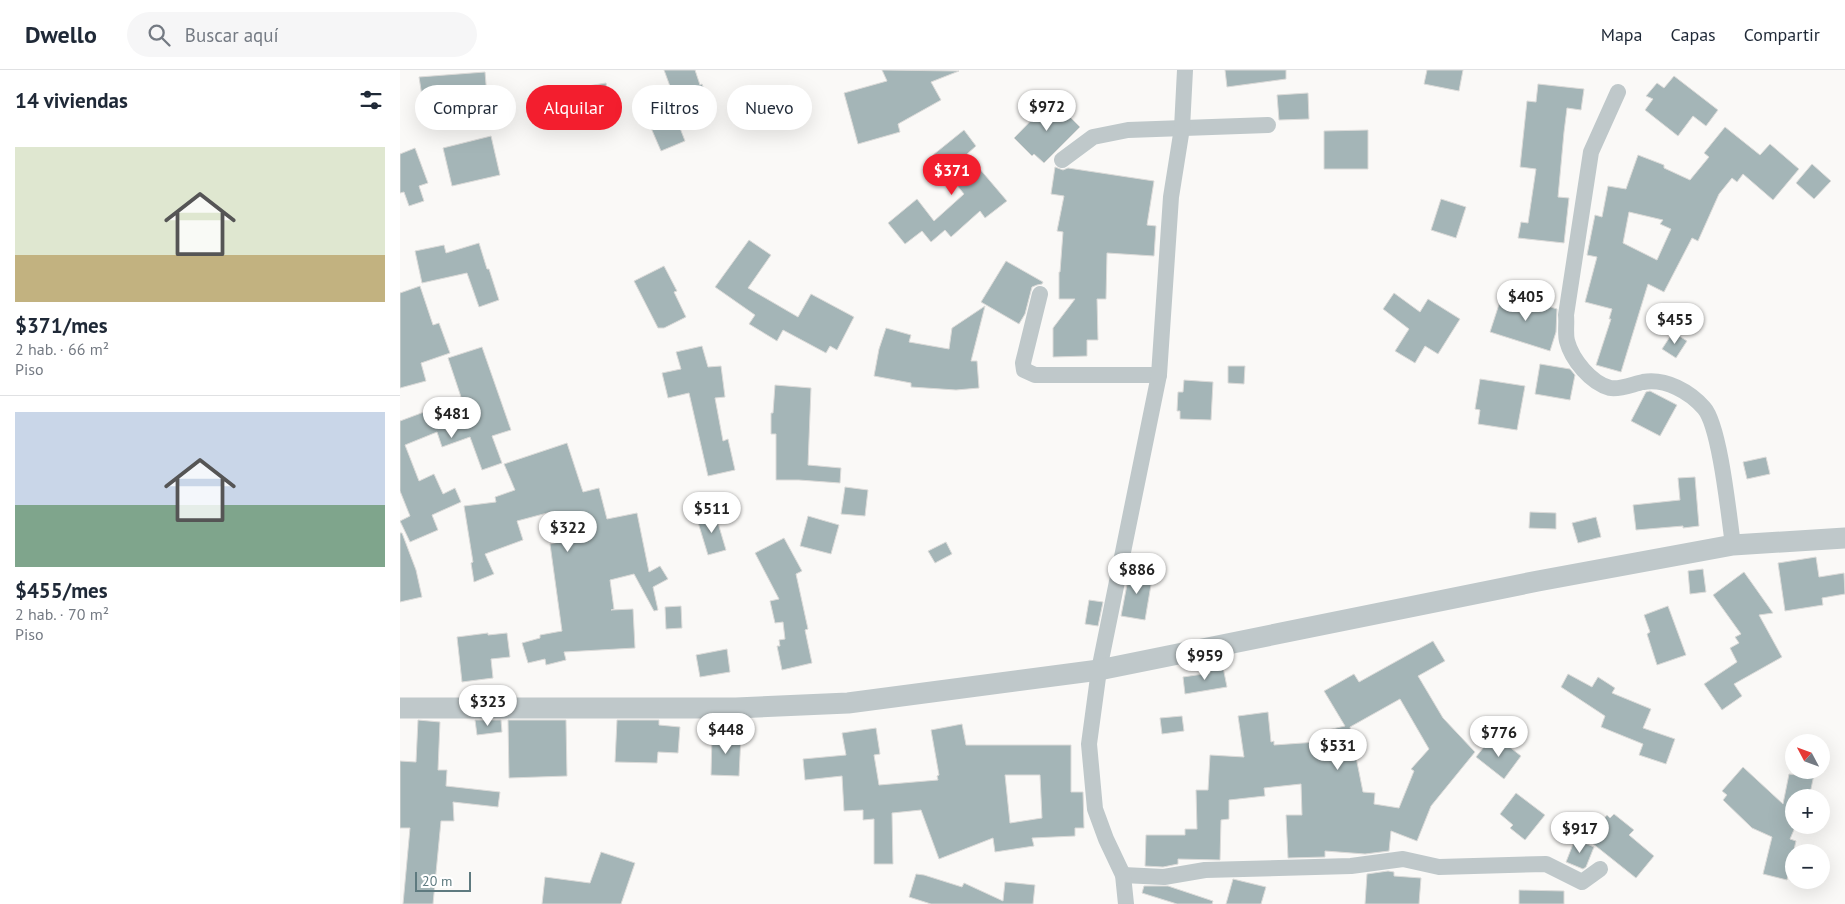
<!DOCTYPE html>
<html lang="es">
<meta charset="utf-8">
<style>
body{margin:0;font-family:"PT Sans",sans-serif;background:#f6f6f7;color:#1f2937;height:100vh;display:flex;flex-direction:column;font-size:19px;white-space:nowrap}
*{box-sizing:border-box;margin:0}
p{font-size:16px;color:#747a83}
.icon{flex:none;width:28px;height:28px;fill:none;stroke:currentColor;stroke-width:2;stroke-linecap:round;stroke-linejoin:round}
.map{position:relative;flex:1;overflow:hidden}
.side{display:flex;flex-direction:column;background:#fff;width:400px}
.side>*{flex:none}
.banner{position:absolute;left:15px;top:15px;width:475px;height:45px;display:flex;gap:10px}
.needle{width:32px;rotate:311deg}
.buttons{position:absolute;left:1385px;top:664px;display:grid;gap:10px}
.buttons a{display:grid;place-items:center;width:45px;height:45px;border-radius:50%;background:#fff;box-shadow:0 5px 20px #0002;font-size:25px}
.scale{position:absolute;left:15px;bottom:12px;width:56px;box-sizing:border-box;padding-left:5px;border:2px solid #5e7a7f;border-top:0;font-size:14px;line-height:18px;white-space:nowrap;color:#5e7a7f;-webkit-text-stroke:4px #fff;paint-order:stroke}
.price{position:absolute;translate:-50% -42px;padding:0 11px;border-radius:18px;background:#fff;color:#222;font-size:16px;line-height:32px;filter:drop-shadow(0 1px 2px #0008)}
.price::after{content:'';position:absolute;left:50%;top:30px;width:15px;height:11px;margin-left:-8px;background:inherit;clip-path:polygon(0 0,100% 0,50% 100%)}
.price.current{background:#f31e2e;color:#fff}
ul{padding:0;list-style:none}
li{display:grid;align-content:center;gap:10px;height:265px;padding:0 15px}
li+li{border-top:1px solid #e0e1e3}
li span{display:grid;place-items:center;height:155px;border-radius:0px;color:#555}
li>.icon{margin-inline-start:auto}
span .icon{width:90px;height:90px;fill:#fffc;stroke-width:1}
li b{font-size:21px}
h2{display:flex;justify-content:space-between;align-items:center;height:60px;padding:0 15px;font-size:21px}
.pill{padding:0 18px;border-radius:22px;background:#fff;box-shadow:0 5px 20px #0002;font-size:18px;line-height:45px}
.pill.current{background:#f31e2e;color:#fff}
header{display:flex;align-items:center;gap:30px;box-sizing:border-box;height:70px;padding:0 25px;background:#fff;border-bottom:1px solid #e0e1e3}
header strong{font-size:24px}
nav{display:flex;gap:28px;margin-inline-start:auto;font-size:18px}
.search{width:350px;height:45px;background:#f6f6f7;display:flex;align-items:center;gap:12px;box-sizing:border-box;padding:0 18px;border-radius:28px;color:#747a83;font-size:19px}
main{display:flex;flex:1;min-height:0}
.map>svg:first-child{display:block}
.building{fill:#a4b5b7;stroke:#dcdbd9;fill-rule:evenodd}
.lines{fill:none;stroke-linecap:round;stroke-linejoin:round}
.minor{stroke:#bfc8ca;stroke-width:16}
.tertiary{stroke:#bfc8ca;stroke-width:21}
</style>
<header>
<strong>Dwello</strong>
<div class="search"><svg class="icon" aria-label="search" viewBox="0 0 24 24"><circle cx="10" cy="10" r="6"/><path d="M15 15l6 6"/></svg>Buscar aquí</div>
<nav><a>Mapa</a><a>Capas</a><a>Compartir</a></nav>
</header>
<main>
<section class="side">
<h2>14 viviendas<svg class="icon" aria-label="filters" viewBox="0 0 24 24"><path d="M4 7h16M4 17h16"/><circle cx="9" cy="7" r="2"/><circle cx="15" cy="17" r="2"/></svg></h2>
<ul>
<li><span style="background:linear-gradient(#dfe7d0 70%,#c2b280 0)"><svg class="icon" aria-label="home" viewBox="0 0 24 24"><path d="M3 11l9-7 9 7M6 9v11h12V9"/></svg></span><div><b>$371/mes</b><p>2 hab. · 66 m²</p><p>Piso</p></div></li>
<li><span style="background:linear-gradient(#c9d6e8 60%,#7fa58c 0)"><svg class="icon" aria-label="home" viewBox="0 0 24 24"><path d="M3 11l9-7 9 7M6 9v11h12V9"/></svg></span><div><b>$455/mes</b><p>2 hab. · 70 m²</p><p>Piso</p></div></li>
</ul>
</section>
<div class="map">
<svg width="1445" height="834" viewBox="0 0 1445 834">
<rect width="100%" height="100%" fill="#faf9f7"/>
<g class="building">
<path d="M264,0h31l5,15 2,-1 12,31 -34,13 5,13 -24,10 -13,-30 30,-13z"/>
<path d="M482,0l77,1 -28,11 10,18 -43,24 2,8 -42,12 -14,-51 43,-12z"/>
<path d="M825,0h61v9l-59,8z"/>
<path d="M1027,0h36l-4,21 -35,-7z"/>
<path d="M85,2l3,36 -45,3 -1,-4 -11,1 -1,-13 -8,1 -3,-19z"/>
<path d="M1274,6l44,34 -12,16 -13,-10 -15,20 -33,-26 8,-11 -7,-3 11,-13 7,5z"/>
<path d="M206,13l6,38 -18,3 -6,-38z"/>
<path d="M1138,14l46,5 -3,21 -14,-2 -3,24 -6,65 11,1 -5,45 -46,-5 3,-16 7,1 8,-54 -16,-2 7,-66 9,1z"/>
<path d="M908,23l1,26 -30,1 -2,-25z"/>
<path d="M652,29l28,28 -36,36 -10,-9 -2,2 -18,-18z"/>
<path d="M1325,57l35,28 10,-11 29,25 -26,31 -30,-26 -6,8 -5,-4 -13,16 -21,47 -6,-3 -28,54 -16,-8 -27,88 -25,-7 15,-46h-2l3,-10 -27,-7 12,-45 -10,-2 8,-40 7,2 6,-31 18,3 12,-34 26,10v3l26,12 19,-23 -5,-4zM1229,142l34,8 -3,4 11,5 -14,31 -34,-17z"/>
<path d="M564,60l12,16 -9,8 40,47 -22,17 -5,-7 -29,26 -6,-7 -14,12 -9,-11 -17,13 -17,-21 29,-24 17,22 30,-27 -31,-39z"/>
<path d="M968,60v39h-44v-38z"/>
<path d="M91,66l9,39 -48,11 -9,-38z"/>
<path d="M15,78l13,35 -9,3 5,15 -15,5 -5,-14 -4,1v-39z"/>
<path d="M1412,94l19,17 -17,18 -18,-16z"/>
<path d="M655,97l8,3 5,-2 86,13 -7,44 9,1 -2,30 -47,-3 -1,46h-9l1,41h-11v16l-34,1v-29l22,-29h-16v-27h1l3,-40 -6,-1 7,-35 -13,-2z"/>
<path d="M1041,129l25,8 -10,31 -25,-8z"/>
<path d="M349,170l22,15 -23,33 50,29 13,-23 43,23 -17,33 -7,-4 -4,7 -43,-23 -6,11 -28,-17 6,-9 -40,-28z"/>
<path d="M79,173l8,26h2l10,31 -20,7 -12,-34 -45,10 -7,-32 29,-6 2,8z"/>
<path d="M606,191l37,21 -1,2 -5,1 -5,2 -7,27 -6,10 -38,-22z"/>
<path d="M264,196l13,25 -3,1 12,25 -22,11h-6l-24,-47z"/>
<path d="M20,216l13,39 6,-2 11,30 -29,10 5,18 -26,7v-95z"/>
<path d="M1103,222l54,17 -1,23 -6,19 -60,-19z"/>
<path d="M994,223l26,19 8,-13 32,20 -22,35 -13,-8 -10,17 -20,-12 14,-22 -26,-20z"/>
<path d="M585,236l-14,55h6l2,27 -23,2 -45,-3v-4l-37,-7 5,-27 7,-21 25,7 -2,7 40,7 3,-21z"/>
<path d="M1273,262l14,9 -11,17 -14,-9z"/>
<path d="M302,276l6,21 13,-1 4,31 -10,1 8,43 5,-2 7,31 -27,6 -19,-83 -21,5 -6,-25 19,-4 -5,-17z"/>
<path d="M82,277l29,83 -19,6 10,27 -20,7 -12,-33 -28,10 -5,-15 -32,13 14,36 15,-7 9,20 12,-6 6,14 -29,13 6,15 -28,12 -10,-21 10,-5 -10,-25v-70l24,-9 1,2 37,-14 -14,-42z"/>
<path d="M1140,294l30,5 5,6 -5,25 -35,-6z"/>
<path d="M828,296h17l-1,18 -16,-1z"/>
<path d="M1080,309l45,7 -8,44 -39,-6 2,-14 -5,-1z"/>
<path d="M784,310l29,2 -2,38 -31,-1v-8h-3l1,-19h5z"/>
<path d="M375,315l36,3 -3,77 33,3 -1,15 -41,-3h-23v-46h-5v-21h2z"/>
<path d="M1250,321l27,14 -17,31 -29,-15 15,-29z"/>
<path d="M167,373l16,49 16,-4 8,31 30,-6 12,59 11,-6 8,13 -15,8 5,23 -4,1 -20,-37 -24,6 4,29 -3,1 22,-1 2,39 -71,4 2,8 -20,5 -1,-6 -17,4 -6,-20 18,-5v-3l22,-4 -12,-87 9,-2 -8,-30 -34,9 6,19 -38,14 9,20 -20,8 -3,-19 2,-1 -9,-56 32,-4 -1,-5 20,-7 -11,-26z"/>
<path d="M1366,387l4,17 -23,5 -4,-17z"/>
<path d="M1295,407l4,49 -16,2v-2l-47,4 -3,-25 47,-5 -2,-22z"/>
<path d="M445,417l23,3 -3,26 -24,-2z"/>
<path d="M1130,442l26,1v16l-27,-1z"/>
<path d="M315,443l11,37 -18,5 -11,-36z"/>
<path d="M408,446l31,9 -8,29 -31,-8z"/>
<path d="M1196,447l5,20 -23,6 -6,-20z"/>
<path d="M0,463h2l14,37 6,27 -22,5z"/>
<path d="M384,468l18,33 -6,3 12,55 -3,1 7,33 -30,7 -5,-24h3l-1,-6 6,-1 -2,-17 -8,1 -5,-22 9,-2 -24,-46z"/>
<path d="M546,472l6,12 -17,9 -7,-12z"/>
<path d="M1416,487l3,20 25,-4 1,21 -23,4 1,7 -38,6 -7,-48z"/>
<path d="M730,499l23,4 -8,47 -24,-4z"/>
<path d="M1303,499l3,23 -16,2 -2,-23z"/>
<path d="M1344,502l29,41 -14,2 23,42 -48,27 8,12 -20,14 -18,-26 33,-22 -7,-14 9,-5 -4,-6 6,-3 -28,-39z"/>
<path d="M689,530l14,2 -5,24 -13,-2z"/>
<path d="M281,536l1,22 -16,1 -1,-22z"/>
<path d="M1268,536l18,49 -29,10 -10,-31 3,-2 -6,-17z"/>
<path d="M88,563v2l19,-2 3,24 -19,2 2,19 -31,4 -5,-45z"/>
<path d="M1033,571l12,20 -27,15 25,42 32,34 -44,54 -14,35 -26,-10 -2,20 -24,3 -40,-3v6l-37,1 -2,-43h16l-1,-31 -37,4 1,8 -36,4v19l-8,1 -1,40 -42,-1v5l-15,3 -18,-1 1,-31h39v-6h12l-1,-39h12l2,-35 34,2 -6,-41 30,-4 3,30 3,-1v4l43,-3 -2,-9 30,-7 -21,-35 30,-17 5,8zM1000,629l29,50 -18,20 3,2 -15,37 -25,-4 1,-11 -12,-1 -13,-65z"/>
<path d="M327,579l3,23 -30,5 -4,-22z"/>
<path d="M823,597l4,20 -42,7 -2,-17 27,-4 -1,-4z"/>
<path d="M1168,604l24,13 6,-10 17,11 -3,5 39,16 -8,19 32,11 -9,25 -27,-9 4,-11 -42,-17 4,-11 -44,-29z"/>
<path d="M782,646l2,15 -22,3 -2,-16z"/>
<path d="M18,650l22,2 -2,48h9l-1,16 54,6 -2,15 -45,-5 1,19h-13l-8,83h-30l7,-76h-10v-67l16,1z"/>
<path d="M75,650h26l1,12 -25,3z"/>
<path d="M108,650h58l1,56 -58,2z"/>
<path d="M217,650h42v5l21,2 -2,26 -20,-1 -1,11 -42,-1z"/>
<path d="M562,654l4,21h105v47h12l1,36h-9v8l-43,2 2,8 -39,6 -2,-14 -54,21 -18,-49 -29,3 1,51h-19v-45l-11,1v-10l-19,1 -2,-35 -37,4 -2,-21 43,-4 -4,-22 34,-5 4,26 -6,1 5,30 59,-5 -1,-4 2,-1 -8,-45zM605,705h35l2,43 -32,5z"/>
<path d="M312,665l29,1 -2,40 -28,-1z"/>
<path d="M1098,668l23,18 -17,23 -28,-22 11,-14 4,4z"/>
<path d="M1343,697l40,37 6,-30 8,1 1,-5h17l-6,28h-15v27h2l-6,14 6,2 -9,39 -24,-6 9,-37 -20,-9 -29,-28 4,-5 -5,-4z"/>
<path d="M1116,723l29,22 -20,25 -15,-12 3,-3 -13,-11z"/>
<path d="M1214,744l20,16 -5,5 25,21 -18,22 -49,-39 20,-24 3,3z"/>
<path d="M1175,769l19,8 -8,20 -3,2 -17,-7z"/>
<path d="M201,782l34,11 -14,41h-79l3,-27 45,6z"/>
<path d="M988,801l6,1v4l27,2 -2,26h-54l2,-30z"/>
<path d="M516,804l8,1 38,12 2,-4 39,18 2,-19 30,3 -2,19h-102l-22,-7z"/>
<path d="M833,809l33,8 -5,17h-35z"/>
<path d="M744,816h24l45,15 -1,3h-35l-35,-11z"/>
<path d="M1119,820l45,1v13h-45z"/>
</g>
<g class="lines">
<g class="minor">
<path d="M1218,22l-27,60 -25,163c1,8 -1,18 1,26 5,19 24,42 43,47 10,2 23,-4 33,-6 23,-4 47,10 61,26 16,18 25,109 29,137"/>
<path d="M662,90l31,-23 35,-7 140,-5"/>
<path d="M640,224l-17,69 1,7 11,5h124"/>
<path d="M723,805l41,2 41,-7 146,-4 52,-7 36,8 107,-3 36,18 18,-13"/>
<path d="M726,834l-3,-29 -17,-36 -11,-30 -6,-65 10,-74 60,-295 12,-178 11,-69 3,-58"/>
</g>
<path class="tertiary" d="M0,638h336l112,-5 251,-33 439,-89 195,-36 112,-7"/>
</g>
</svg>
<div class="buttons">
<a><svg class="needle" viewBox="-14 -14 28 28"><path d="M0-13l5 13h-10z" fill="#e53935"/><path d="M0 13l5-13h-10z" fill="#747a83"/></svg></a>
<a>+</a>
<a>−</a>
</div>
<div class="scale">20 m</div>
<b class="price" style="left:647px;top:62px">$972</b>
<b class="price current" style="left:552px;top:126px">$371</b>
<b class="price" style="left:1126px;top:252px">$405</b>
<b class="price" style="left:1275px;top:275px">$455</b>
<b class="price" style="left:52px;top:369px">$481</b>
<b class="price" style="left:312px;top:464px">$511</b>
<b class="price" style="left:168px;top:483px">$322</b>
<b class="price" style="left:737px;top:525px">$886</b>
<b class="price" style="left:805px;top:611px">$959</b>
<b class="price" style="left:88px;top:657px">$323</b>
<b class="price" style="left:326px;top:685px">$448</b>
<b class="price" style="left:1099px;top:688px">$776</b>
<b class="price" style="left:938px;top:701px">$531</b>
<b class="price" style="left:1180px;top:784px">$917</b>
<div class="banner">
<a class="pill">Comprar</a>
<a class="pill current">Alquilar</a>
<a class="pill">Filtros</a>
<a class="pill">Nuevo</a>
</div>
</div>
</main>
